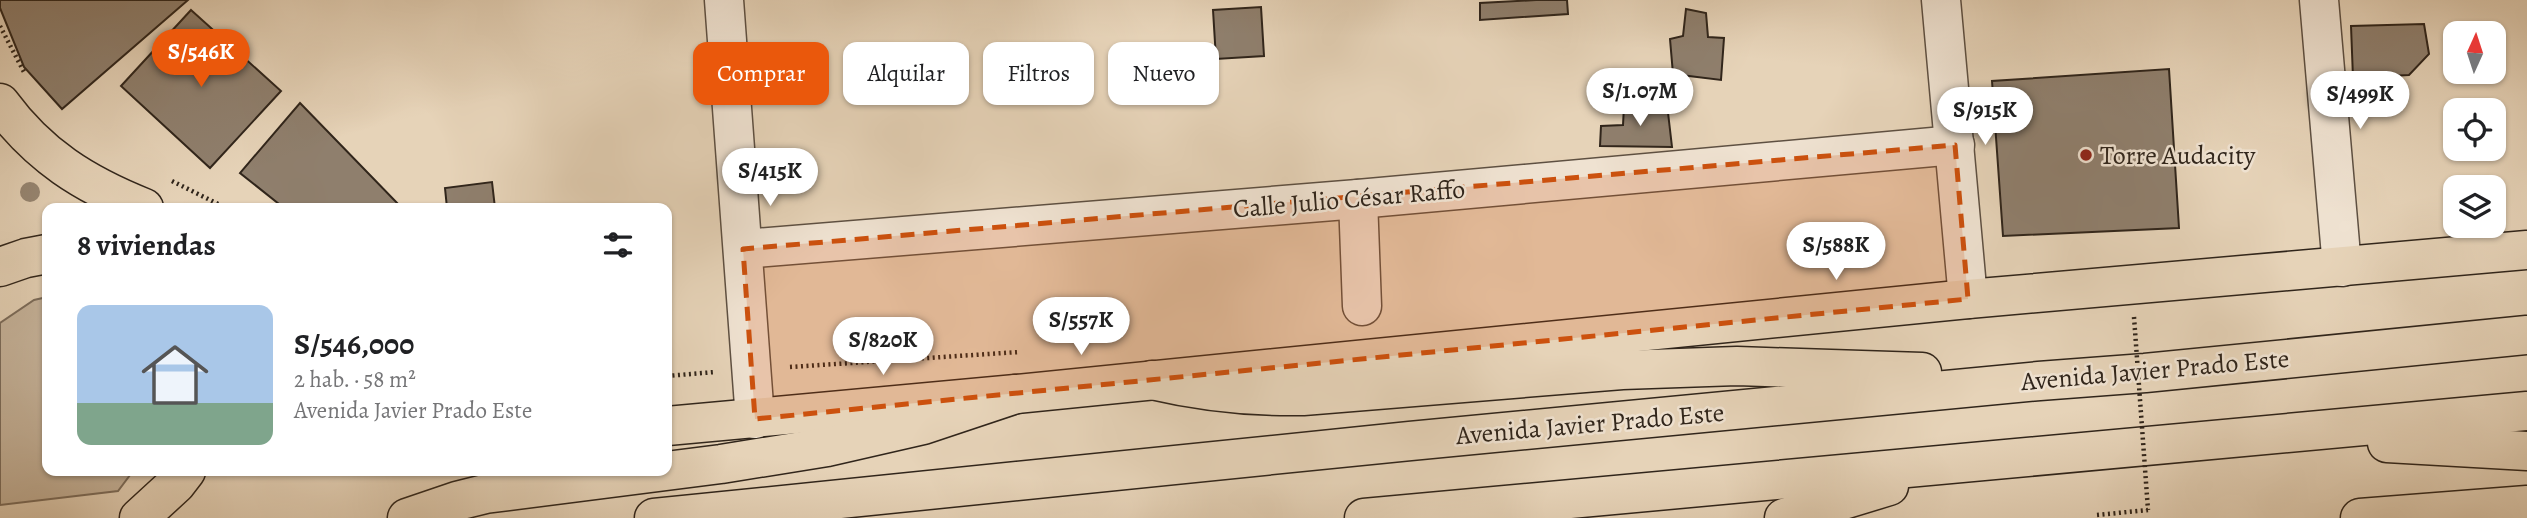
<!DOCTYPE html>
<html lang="es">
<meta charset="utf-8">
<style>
body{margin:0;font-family:Alegreya,serif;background:#f6f6f6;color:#202124;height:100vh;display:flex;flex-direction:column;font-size:26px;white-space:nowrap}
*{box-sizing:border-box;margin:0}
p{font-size:23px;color:#757577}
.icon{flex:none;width:38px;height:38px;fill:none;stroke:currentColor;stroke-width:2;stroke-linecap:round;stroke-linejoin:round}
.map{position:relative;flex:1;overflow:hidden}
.details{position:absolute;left:42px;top:203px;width:630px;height:273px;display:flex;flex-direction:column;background:#fff;border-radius:14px;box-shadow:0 2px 5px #0004}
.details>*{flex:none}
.banner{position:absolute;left:693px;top:42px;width:665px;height:63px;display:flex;gap:14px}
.needle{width:46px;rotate:3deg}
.fabs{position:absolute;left:2443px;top:21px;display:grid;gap:14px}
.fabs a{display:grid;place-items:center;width:63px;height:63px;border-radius:14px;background:#fff;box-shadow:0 2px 5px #0004;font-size:35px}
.price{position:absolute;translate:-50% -60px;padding:0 16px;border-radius:24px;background:#fff;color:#222;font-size:23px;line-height:46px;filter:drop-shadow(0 2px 4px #0008)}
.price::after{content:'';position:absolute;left:50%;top:42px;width:21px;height:16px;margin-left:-10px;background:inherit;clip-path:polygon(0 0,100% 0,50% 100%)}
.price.selected{background:#ea580c;color:#fff}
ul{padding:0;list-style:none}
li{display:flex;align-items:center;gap:21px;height:175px;padding:0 35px}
li span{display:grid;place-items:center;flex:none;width:196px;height:140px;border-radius:14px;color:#555}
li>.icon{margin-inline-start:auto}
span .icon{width:84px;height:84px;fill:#fffc;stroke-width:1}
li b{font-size:30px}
h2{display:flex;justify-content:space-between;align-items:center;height:84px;padding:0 35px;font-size:30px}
.pill{padding:0 24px;border-radius:14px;background:#fff;box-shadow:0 2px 5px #0004;font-size:24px;line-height:63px}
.pill.selected{background:#ea580c;color:#fff}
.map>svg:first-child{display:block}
.green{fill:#c7b59d;stroke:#7c6d5c;stroke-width:2}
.building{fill:#8f7f6d;stroke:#30251b;stroke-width:2}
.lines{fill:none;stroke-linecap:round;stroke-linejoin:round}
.minor-casing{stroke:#5e5042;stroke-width:41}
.major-casing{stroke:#30251b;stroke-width:41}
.highway-casing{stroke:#30251b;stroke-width:41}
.path{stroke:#30251b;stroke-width:4.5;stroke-dasharray:2 3.5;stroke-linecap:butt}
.minor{stroke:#efe2d1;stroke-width:38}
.major{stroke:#e6d3b8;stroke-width:38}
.highway{stroke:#e6d3b8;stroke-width:38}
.path-bridge{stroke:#30251b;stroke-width:4.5;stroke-dasharray:2 3.5;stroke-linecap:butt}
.tree{fill:#978774}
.marked{fill:#cc510e;fill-opacity:0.2;stroke:#cc510e;stroke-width:5;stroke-dasharray:14 9;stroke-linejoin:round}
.poi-dot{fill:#8f2418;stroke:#efe2d1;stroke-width:2.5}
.labels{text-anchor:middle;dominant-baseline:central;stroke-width:5;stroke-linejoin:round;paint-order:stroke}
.poi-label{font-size:26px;fill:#30251b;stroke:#efe2d1;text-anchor:start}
.street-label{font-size:26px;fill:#30251b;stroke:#efe2d1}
</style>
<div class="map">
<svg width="2527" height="518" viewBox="0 0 2527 518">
<rect width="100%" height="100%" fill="#e6d3b8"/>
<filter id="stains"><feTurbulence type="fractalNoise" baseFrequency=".00286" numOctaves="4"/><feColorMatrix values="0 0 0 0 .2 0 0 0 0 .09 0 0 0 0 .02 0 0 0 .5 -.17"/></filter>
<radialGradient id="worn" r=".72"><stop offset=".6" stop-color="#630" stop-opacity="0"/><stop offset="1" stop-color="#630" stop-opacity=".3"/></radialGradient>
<path class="green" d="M47,297v174h86l-15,20 -118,14v-182l34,-23z"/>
<g class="building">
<path d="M0,0h188l-126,109 -38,-42 -24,-59z"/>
<path d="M1536,0h31l1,14 -88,6v-17z"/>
<path d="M1261,7l3,49 -48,3 -3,-49z"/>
<path d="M1686,9l20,4 2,24 16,1 -3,42 -48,-6 -3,-35 13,-3z"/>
<path d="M191,10l90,81 -71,77 -89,-82z"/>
<path d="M2424,24l5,30 -20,21 -56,3 -2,-52z"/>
<path d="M897,54l3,48 -41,2 -3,-48z"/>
<path d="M2169,69l10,159 -176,8 -11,-155z"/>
<path d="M300,103l102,105h-118l-44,-35z"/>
<path d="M1667,104l5,43 -72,-1 1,-20 22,-1 1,-19z"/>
<path d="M492,182l3,26h-48l-2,-20z"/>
</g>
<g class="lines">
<defs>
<g id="minor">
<path d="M724,0l31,419"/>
<path d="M1941,0l27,299"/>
<path d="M2319,0l23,267"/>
<path d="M1358,199l4,107"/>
<path d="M743,249l615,-50 597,-54"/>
</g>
<g id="major">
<path d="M0,103c39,53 84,81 144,105"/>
<path d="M667,426l349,-32 952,-95 559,-49"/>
<path d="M2360,518l167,-13"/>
</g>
<g id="highway">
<path d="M0,267l26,-9 21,-4"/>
<path d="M1152,380c51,12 99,17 151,16l319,-26 115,-4 185,6"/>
<path d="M2387,443l140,8"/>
<path d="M139,518l37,-34 10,-13"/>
<path d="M407,518l50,-17 28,-7 236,-30 106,-17 96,-22 93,-31"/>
<path d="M654,518l756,-77 629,-60 106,-8 382,-38"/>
<path d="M1364,518c388,-36 776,-69 1163,-107"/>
<path d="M1784,518l105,-32"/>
</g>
</defs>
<use href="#minor" class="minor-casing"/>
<use href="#major" class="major-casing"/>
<use href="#highway" class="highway-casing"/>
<g class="path">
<path d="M0,26l24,46"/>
<path d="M172,181l54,27"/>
<path d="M790,367l229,-15"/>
<path d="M667,376l48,-4"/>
<path d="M2097,515l51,-5"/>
</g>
<use href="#minor" class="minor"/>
<use href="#major" class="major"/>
<use href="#highway" class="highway"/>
<path class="path-bridge" d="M2134,317l14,193"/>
</g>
<circle class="tree" cx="30" cy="192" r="10"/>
<path class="marked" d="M1955,145l13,154 -1213,120 -12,-170z"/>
<circle class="poi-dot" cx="2086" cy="155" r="7"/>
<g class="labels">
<g class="poi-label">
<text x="2100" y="155">Torre Audacity</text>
</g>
<g class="street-label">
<text transform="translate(1349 199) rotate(-5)">Calle Julio César Raffo</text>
<text transform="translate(2155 370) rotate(-5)">Avenida Javier Prado Este</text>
<text transform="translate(1590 424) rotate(-5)">Avenida Javier Prado Este</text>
</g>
</g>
<rect width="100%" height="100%" filter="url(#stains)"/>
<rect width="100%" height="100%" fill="url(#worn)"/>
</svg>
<div class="fabs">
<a><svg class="needle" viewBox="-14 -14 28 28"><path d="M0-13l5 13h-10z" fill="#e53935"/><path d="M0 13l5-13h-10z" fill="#757577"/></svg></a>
<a><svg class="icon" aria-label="locate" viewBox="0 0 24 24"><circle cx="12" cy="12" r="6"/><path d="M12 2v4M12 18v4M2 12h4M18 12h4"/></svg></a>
<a><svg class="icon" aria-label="layers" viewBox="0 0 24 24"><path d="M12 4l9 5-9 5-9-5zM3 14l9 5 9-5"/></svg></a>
</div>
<b class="price selected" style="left:201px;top:89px">S/546K</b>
<b class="price" style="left:1640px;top:128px">S/1.07M</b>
<b class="price" style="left:2360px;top:131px">S/499K</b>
<b class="price" style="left:1985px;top:147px">S/915K</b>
<b class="price" style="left:770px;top:208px">S/415K</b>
<b class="price" style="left:1836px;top:282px">S/588K</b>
<b class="price" style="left:1081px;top:357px">S/557K</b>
<b class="price" style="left:883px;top:377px">S/820K</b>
<div class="banner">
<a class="pill selected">Comprar</a>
<a class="pill">Alquilar</a>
<a class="pill">Filtros</a>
<a class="pill">Nuevo</a>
</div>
<section class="details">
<h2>8 viviendas<svg class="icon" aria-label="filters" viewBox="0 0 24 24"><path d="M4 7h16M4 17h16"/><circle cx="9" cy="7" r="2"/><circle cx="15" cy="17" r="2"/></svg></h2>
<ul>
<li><span style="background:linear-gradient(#a9c7e8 70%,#7fa58c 0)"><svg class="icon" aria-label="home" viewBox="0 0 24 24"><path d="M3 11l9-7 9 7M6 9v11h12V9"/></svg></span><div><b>S/546,000</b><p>2 hab. · 58 m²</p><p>Avenida Javier Prado Este</p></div></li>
</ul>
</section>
</div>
